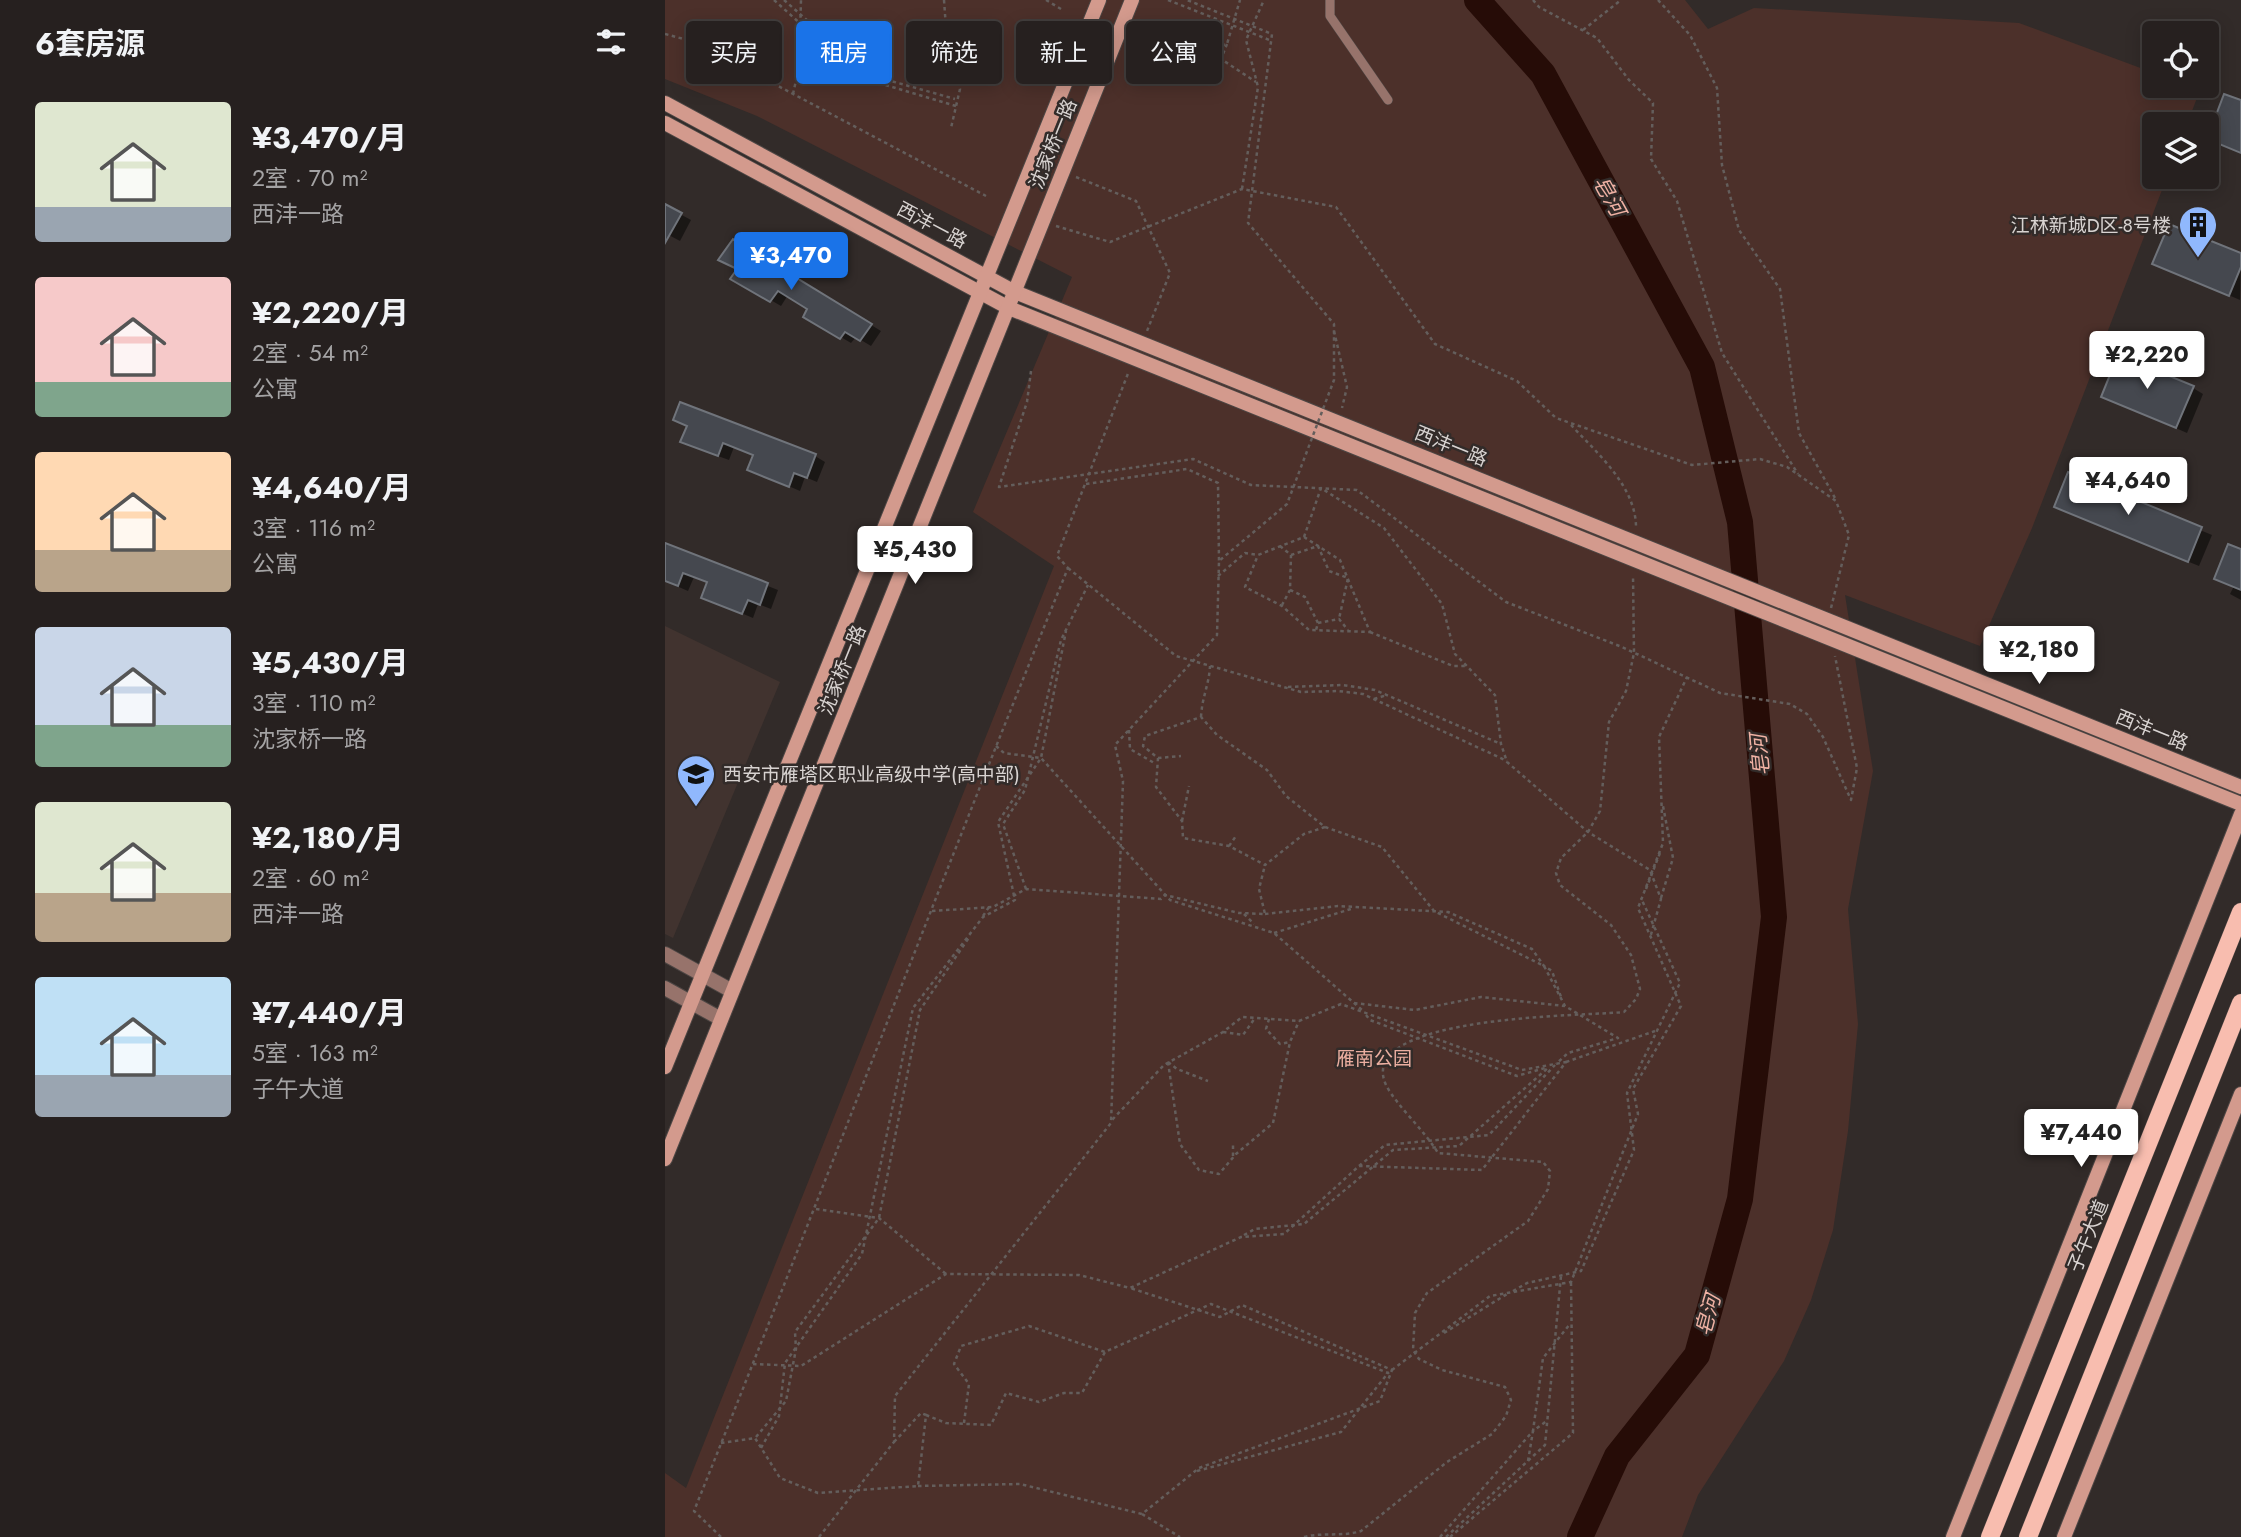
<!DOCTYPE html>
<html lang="zh">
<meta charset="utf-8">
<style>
body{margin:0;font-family:Jost,"Noto Sans SC",sans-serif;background:#322d2c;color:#f1f3f6;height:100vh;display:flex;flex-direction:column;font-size:26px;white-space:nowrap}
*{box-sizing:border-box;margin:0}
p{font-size:23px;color:#a4a3a4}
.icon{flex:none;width:38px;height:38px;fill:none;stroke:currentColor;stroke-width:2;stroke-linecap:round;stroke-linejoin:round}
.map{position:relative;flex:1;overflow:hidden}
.side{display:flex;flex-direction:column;background:#26201f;width:665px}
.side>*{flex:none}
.hud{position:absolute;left:21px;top:21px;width:665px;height:63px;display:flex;gap:14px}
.tools{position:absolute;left:1477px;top:21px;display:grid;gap:14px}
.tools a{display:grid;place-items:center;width:77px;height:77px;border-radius:7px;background:#26201f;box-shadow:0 4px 18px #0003,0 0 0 2px #423e3d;font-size:35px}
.price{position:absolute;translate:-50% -60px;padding:0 16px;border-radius:7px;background:#fff;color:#222;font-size:23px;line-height:46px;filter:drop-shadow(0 2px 4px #0008)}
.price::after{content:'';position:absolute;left:50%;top:42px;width:21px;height:16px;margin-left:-10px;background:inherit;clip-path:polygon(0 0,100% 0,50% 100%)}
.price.selected{background:#1a73e8;color:#fff}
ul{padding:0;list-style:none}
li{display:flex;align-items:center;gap:21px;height:175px;padding:0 35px}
li span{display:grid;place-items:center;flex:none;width:196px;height:140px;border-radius:7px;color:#555}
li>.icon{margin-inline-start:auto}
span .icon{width:84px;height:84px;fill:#fffc;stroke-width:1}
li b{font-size:30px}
h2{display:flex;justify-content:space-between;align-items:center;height:84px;padding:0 35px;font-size:30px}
.tag{padding:0 24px;border-radius:7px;background:#26201f;box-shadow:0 4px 18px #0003,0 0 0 2px #423e3d;font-size:24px;line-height:63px}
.tag.selected{background:#1a73e8;color:#fff}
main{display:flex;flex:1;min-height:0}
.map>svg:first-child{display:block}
.built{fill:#41332f}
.green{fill:#4c302a}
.shadow{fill:#0007}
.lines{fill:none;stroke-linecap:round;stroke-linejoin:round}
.river{stroke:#260c07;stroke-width:26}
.building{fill:#45484f;stroke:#70747b;stroke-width:2}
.service-casing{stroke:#4d4644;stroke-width:10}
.tertiary-casing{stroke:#4d4644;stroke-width:16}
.secondary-casing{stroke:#4d4644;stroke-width:16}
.primary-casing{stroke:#4d4644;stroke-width:19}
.path{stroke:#645e5c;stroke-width:2.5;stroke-dasharray:3.5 3.5;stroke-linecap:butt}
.service{stroke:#97736b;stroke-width:9}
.tertiary{stroke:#97736b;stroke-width:14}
.secondary{stroke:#d39a8d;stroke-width:14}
.primary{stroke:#f8bdaf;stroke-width:18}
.path-bridge{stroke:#645e5c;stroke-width:2.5;stroke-dasharray:3.5 3.5;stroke-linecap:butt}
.labels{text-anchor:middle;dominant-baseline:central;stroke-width:5;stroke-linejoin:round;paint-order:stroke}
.street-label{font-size:19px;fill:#d8d3d1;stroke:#322b29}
.poi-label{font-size:19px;fill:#d8d3d1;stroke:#322b29;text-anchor:end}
.park-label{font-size:19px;fill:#ebaea0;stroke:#322b29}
.water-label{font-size:21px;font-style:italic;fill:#f0b2a4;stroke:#322b29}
</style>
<main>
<section class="side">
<h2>6套房源<svg class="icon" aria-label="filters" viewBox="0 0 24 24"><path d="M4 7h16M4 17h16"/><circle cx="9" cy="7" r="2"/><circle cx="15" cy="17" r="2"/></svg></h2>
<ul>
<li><span style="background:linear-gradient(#dfe7d0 75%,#9aa5b1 0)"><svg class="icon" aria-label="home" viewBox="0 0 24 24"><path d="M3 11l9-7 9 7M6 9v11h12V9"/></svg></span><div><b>¥3,470/月</b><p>2室 · 70 m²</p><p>西沣一路</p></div></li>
<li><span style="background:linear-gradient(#f6c9c9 75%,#7fa58c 0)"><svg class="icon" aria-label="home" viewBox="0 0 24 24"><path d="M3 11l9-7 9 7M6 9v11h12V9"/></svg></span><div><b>¥2,220/月</b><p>2室 · 54 m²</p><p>公寓</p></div></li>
<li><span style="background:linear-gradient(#ffd9b3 70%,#b9a48a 0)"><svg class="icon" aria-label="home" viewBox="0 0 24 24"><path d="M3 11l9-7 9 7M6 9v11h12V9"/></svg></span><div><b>¥4,640/月</b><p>3室 · 116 m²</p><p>公寓</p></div></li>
<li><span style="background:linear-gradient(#c9d6e8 70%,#7fa58c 0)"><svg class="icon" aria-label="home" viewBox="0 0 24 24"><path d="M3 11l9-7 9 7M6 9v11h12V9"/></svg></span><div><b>¥5,430/月</b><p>3室 · 110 m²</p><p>沈家桥一路</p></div></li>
<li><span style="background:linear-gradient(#dfe7d0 65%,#b9a48a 0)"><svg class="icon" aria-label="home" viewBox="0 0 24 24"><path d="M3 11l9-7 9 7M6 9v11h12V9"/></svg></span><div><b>¥2,180/月</b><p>2室 · 60 m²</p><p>西沣一路</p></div></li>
<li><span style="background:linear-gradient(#bfe0f5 70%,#9aa5b1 0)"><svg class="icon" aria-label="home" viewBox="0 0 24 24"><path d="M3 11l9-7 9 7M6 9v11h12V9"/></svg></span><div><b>¥7,440/月</b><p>5室 · 163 m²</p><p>子午大道</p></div></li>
</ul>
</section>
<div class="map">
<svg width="1576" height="1537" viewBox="0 0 1576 1537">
<rect width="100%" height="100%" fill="#322b29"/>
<path class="built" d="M0,626l115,56 -107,256 -8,-4z"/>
<path class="green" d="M0,0h1020l23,29 46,-21 265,15 135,50v13h36l10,4 -13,34h-33v53h13l-135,351 -52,118 -135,-51 28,176 -25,138 10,115 -10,107 -15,99 -22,70 -27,61 -86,134 -16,42h-1017v-64l21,15 368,-922 -81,-54 99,-235 -315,-161 -92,-37z"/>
<g class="shadow">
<path d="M0,206l26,14 -11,21 -15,-8z"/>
<path d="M1505,226l71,29 -1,45 -86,-37z"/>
<path d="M69,241l147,90 -10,15 -15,-9 -5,6 -46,-27 4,-8 -21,-13 -7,11 -48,-28 6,-9z"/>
<path d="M1528,388l10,6 -16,39 -84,-37z"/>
<path d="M10,420l140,36 10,6 -8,20 -12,-5 -5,14 -51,-22 6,-14 -21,-8 -5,13 -36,-13 -5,-20z"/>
<path d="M1404,475l143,60 -13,31 -133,-54z"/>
<path d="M0,545l113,45 -7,19 -13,-5 -5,14 -50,-21 6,-14 -15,-6 -6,14 -23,-10z"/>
<path d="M1564,546l12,5v49l-11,-6 4,-8z"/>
</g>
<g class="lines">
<path class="river" d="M812,0l66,74 159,293 38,155 34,395 -34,282 -43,156 -80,101 -37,81"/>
</g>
<g class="building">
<path d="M1559,94l17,6v53l-34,-14z"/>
<path d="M0,204l17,9 -17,30z"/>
<path d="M1504,224l72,29v14l-12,29 -77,-32z"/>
<path d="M68,239l139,85 -12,17 -15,-9 -5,7 -37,-22 4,-8 -29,-18 -8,11 -40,-23 7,-10 -19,-9z"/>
<path d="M1453,355l76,31 -18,42 -75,-31z"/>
<path d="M15,402l136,52 -9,24 -13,-5 -5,14 -42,-17 6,-15 -30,-12 -5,13 -38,-14 7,-16 -14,-6z"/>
<path d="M1403,472l134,55 -14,35 -134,-55z"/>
<path d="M0,543l103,40 -8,22 -12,-5 -6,14 -41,-16 6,-16 -24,-9 -5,13 -13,-5z"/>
<path d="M1563,544l13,5v41l-27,-11z"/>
</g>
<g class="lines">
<defs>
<path id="service" d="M665,0v16l58,84"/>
<g id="tertiary">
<path d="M0,954l67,37"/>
<path d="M0,988l56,31"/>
</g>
<g id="secondary">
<path d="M0,103l350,189 1226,495"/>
<path d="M0,123l344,185 1232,496"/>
<path d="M0,1067l434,-1067"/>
<path d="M0,1159l467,-1159"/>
<path d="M1288,1537l288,-723"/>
<path d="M1399,1537l177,-443"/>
</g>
<g id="primary">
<path d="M1325,1537l251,-625"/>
<path d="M1363,1537l213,-534"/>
</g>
</defs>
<use href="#service" class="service-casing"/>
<use href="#tertiary" class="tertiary-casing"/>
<use href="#secondary" class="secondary-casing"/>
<use href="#primary" class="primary-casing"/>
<g class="path">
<path d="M109,0l78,70 103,29"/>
<path d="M119,0l95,83 77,23"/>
<path d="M279,0l4,56 12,33 -9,39"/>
<path d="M381,0l15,9"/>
<path d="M868,0l6,7 58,31 32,42 24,23 -2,56 26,42 45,152 76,121"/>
<path d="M993,0l32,35 27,53 5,77 17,65 41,59 19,144 36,65"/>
<path d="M918,30l38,-30"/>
<path d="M0,34l30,8 291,154"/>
<path d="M562,44l-6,15 35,23"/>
<path d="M481,61l81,-17 13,-44"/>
<path d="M128,94l6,-27 2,-67"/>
<path d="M411,177l60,24 34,72 -23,58"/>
<path d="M577,189l16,-102 -12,-47 18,-40"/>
<path d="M391,226l54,16 132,-53 94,18 99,137 82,37 39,37 136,47 68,-6 27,8 49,34 13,34 -18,73"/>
<path d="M669,331l13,56 -5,21"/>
<path d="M366,371l-4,31 -28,85 194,-28 58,26 106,5 149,112 116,45 98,46 70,11 17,10 16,23 28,63 6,-32 -22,-112"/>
<path d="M906,425c26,28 66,62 65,104"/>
<path d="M421,484l101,-15 31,14 1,78"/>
<path d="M639,537l17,-49 63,40 58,76 13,50 40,41 6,49 6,18 81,70 62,38 11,29 -11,39"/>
<path d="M615,546l11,9 -1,35 -8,15"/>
<path d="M626,555l27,-9 11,25 19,7 -9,41"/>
<path d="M403,568l108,88 125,36 37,-1 25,3 144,67"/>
<path d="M553,576l27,-23 13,2 46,-18 36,23 30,72 -61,-2 -27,-24 -37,-19 13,-32"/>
<path d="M625,590l15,7 13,26 -2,7"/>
<path d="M653,623l21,-4 9,11"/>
<path d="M705,632l83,34h12"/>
<path d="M623,687l55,-2 32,5 126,54"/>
<path d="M709,699l13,-4"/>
<path d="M536,717c1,-20 8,-32 9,-51"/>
<path d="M464,730l1,19 26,15"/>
<path d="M331,746l8,7 37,5 129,142 104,33 88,77"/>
<path d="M493,758l23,-2"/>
<path d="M517,821l7,-35"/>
<path d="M660,827l-21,7 -39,31 -36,-19 -46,-8 -1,-17 -26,-34 2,-29 -15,-12 2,-10 56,-19 16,18 50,35 19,26 39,31 57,20 52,64 110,55 21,40"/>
<path d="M564,846l7,-10"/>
<path d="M361,889l-23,-65 22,-34 36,-150 27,-55"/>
<path d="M981,889l14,-36"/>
<path d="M996,898l12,-40 -10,-52"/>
<path d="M267,911l61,-4 33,-18 135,10 4,-4 74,18 26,1 -6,-25 6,-24"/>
<path d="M579,914l10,10"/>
<path d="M600,914l73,-8 110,6 84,37 12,17 8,5 9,26"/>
<path d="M318,916l6,-9"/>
<path d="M609,933l80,-25"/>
<path d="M689,1003l61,7 66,-13 84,9 53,32 -50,15 -12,11"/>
<path d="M701,1015l4,5 147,56 28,-8"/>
<path d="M604,1019l-3,10 14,15 10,-2"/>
<path d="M558,1032l20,3 12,-17"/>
<path d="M503,1062l12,82 19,26 20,4 17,-20 37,-31 17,-81 9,-21"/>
<path d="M503,1062l9,7 31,12"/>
<path d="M901,1062l89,-31"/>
<path d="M568,1156v-11"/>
<path d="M694,1166l26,-21 104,-10 66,-70"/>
<path d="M151,1209l63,9 67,56"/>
<path d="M579,1235l11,-6 49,-5 89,-74 66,-4 90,-79"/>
<path d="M848,1291l14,-8 54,-12 53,-121 -7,-57 53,-110 -39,-85"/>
<path d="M779,1333l63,-39"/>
<path d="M88,1364l48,2 145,-92 133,1 51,13 111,-51 43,-3 75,-68 123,4 84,-108 -44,8 -181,-66 -42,17 -57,-4 -19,15 -59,33 -53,56"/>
<path d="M299,1423l5,-39 -15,-20 7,-18 68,-20 76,26"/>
<path d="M91,1437l30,-36 10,-52 -1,-17 84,-114 41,-208 50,-74"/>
<path d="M229,1442l27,-29 5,2"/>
<path d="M56,1443l34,-5 25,40 38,15 100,-7 8,-71 20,8 45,2 15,-32 33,9 25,-9h18l23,-41 106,-48 177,69 102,-77 81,-14 67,-168 -5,-25 48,-83 -43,-98 25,-65 -4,-106 28,-60"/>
<path d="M96,1448l18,-32 6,-53 77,-109 51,-246 70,-91 32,-17 -17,-78 43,-64 25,-127"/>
<path d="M863,1461l5,-30 15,-11"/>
<path d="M532,1471l144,-39 47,-59"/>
<path d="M253,1486l102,-2 122,30 57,-46 181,-67 12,-31 -150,-65 -22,12 -90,-29"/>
<path d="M477,1514l38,23"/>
<path d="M56,1537l-27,-26c126,-313 246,-629 374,-943l-11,-12 72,-185"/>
<path d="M639,1537c19,-5 39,0 57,-6l86,-69 45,-28 14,-18 5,-16 -6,-13 -63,-17 -23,-11 -6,-9 2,-37 12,-20 101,-72 20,-32 2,-18 -7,-9 -105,-9c-13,-22 -42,-48 -52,-68 -33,-71 204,-69 238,-73l12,-13 4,-10 -9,-34 -20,-30 -51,-40 -4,-12 5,-15 27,-26 12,-21 9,-89 17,-31 8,-38 -1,-78"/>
<path d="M775,1537l93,-106 10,-73 27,-34"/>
<path d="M781,1537l99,-92 16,-169"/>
<path d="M785,1537l123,-104 -2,-151"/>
</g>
<use href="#service" class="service"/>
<use href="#tertiary" class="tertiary"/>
<use href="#secondary" class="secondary"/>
<use href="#primary" class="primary"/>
<g class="path-bridge">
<path d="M503,0l104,41"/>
<path d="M154,1537l75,-95 1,-46 216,-273 12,-342 -8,-36 102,-110 2,-74 68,-57 47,-124v-56l-86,-101 24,-189 -85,-34"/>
</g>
</g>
<defs>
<symbol id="building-pin" viewBox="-11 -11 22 30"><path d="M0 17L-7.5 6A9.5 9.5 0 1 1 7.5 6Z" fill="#90b8fd" stroke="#322b29"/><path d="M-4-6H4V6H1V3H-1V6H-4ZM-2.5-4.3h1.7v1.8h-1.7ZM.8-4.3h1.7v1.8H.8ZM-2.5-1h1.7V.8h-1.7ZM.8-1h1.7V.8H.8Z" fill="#111"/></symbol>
<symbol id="school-pin" viewBox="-11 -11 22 30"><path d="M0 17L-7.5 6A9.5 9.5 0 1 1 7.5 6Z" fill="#90b8fd" stroke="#322b29"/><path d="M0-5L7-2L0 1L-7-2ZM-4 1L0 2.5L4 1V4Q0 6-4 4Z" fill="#111"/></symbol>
</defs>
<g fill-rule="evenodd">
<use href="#building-pin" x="1511" y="203" width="44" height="60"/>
<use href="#school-pin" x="9" y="752" width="44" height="60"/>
</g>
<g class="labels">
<g class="street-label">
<text transform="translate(388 144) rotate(-68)">沈家桥一路</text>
<text transform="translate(267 225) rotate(28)">西沣一路</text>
<text transform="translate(786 446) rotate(22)">西沣一路</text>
<text transform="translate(177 670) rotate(-68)">沈家桥一路</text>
<text transform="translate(1487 730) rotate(22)">西沣一路</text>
<text transform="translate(1423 1236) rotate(-68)">子午大道</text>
</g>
<g class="poi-label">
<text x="1506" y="225">江林新城D区-8号楼</text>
<text x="58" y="774" text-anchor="start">西安市雁塔区职业高级中学(高中部)</text>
</g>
<g class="park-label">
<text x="709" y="1058">雁南公园</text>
</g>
<g class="water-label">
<text transform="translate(944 196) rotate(61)">皂河</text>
<text transform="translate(1095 755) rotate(-95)">皂河</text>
<text transform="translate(1043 1315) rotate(-74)">皂河</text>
</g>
</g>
</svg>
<div class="tools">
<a><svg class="icon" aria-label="locate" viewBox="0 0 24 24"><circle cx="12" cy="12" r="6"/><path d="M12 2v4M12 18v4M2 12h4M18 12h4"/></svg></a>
<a><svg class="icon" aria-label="layers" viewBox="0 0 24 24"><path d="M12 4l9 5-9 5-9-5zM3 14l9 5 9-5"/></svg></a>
</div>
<b class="price selected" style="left:126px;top:292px">¥3,470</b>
<b class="price" style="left:1482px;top:391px">¥2,220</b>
<b class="price" style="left:1463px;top:517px">¥4,640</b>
<b class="price" style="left:250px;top:586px">¥5,430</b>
<b class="price" style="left:1374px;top:686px">¥2,180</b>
<b class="price" style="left:1416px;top:1169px">¥7,440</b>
<div class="hud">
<a class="tag">买房</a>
<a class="tag selected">租房</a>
<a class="tag">筛选</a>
<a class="tag">新上</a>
<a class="tag">公寓</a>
</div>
</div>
</main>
